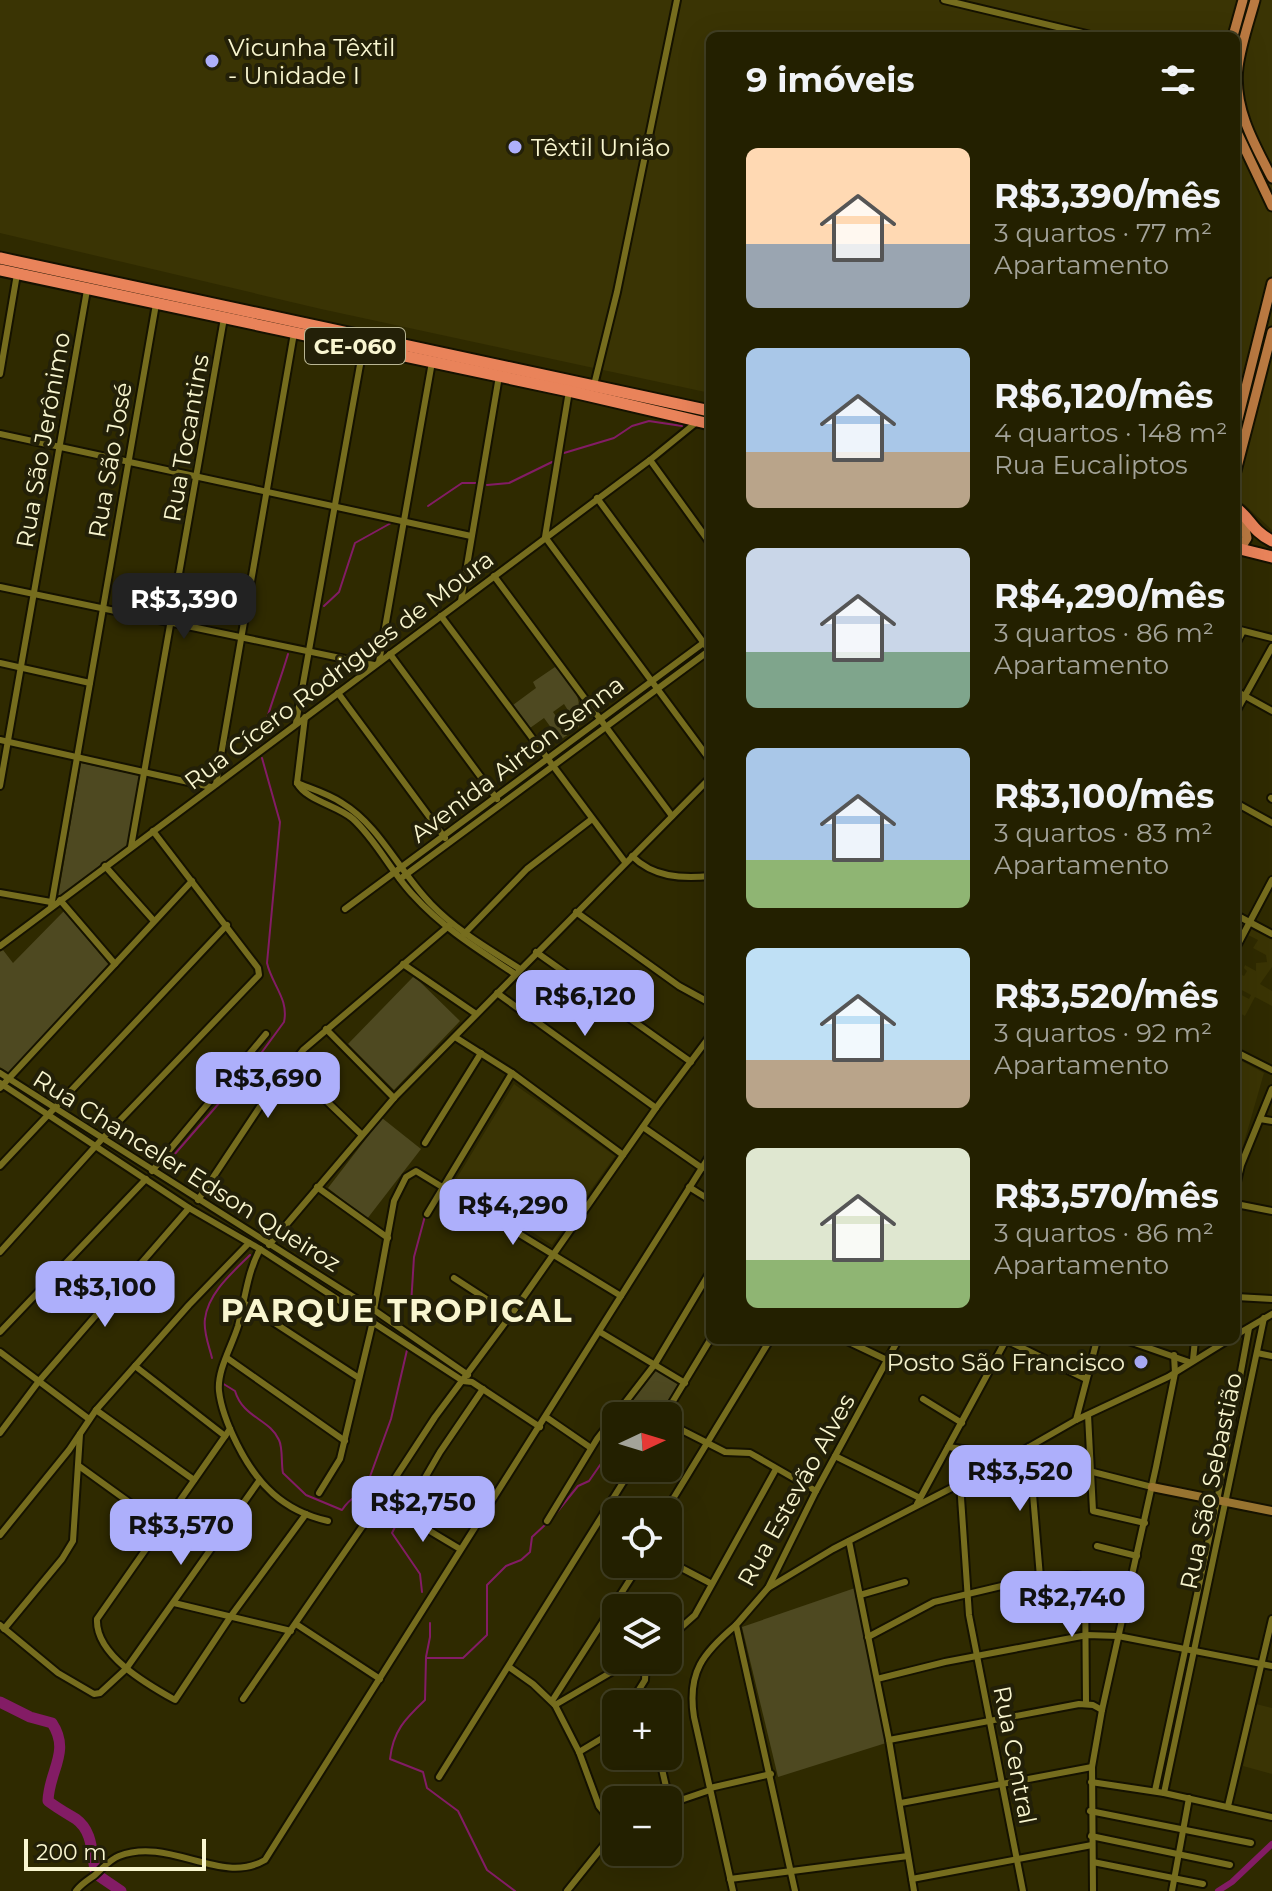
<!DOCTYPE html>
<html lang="pt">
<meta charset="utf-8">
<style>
body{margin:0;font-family:Montserrat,sans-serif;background:#2b280a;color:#f1f3f6;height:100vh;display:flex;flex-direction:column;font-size:30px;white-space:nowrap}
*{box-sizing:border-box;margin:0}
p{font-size:26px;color:#a3a399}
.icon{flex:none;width:44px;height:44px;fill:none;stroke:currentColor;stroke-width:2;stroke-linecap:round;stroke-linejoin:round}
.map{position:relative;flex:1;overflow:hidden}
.drawer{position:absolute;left:706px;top:32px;width:534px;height:1312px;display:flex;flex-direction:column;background:#232000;border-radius:12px;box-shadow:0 8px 32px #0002,0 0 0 2px #403e22}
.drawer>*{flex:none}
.needle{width:52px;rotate:86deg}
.controls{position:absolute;left:602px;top:1402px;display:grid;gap:16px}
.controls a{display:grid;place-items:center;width:80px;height:80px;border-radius:12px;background:#232000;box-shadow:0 8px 32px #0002,0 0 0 2px #403e22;font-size:40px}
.scale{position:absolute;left:24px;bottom:20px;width:182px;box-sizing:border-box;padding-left:8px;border:4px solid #f9f6d0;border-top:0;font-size:22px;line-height:28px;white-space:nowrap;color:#f9f6d0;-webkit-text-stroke:6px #232008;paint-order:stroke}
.price{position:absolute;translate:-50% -68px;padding:0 18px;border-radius:16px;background:#adaffb;color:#111;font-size:26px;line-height:52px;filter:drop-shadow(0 2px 4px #0008)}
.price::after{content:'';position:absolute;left:50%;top:48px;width:24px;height:18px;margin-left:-12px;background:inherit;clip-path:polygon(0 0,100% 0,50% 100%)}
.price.active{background:#222;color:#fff}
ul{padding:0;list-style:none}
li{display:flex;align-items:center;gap:24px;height:200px;padding:0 40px}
li span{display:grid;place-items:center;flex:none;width:224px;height:160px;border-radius:12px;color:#555}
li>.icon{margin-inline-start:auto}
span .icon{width:96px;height:96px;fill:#fffc;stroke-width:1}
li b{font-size:34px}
h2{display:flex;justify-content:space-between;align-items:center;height:96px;padding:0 40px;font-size:34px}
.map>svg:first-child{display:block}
.built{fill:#3a3404}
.green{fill:#4e4921}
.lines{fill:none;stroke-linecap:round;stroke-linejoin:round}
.stream{stroke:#831c65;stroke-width:2}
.canal{stroke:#831c65;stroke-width:6}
.river{stroke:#831c65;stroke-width:11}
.street-casing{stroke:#151200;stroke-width:10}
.secondary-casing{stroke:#151200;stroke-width:12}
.primary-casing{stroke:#151200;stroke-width:13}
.highway-casing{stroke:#151200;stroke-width:15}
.street{stroke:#766d1e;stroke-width:6}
.secondary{stroke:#987430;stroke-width:8}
.primary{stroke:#bb7a42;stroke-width:9}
.highway{stroke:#e9835a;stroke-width:11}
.poi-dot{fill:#adaffb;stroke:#232008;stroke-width:3}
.labels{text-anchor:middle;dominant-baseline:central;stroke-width:8;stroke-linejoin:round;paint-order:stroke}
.shield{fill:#232008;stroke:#b9b694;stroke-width:2}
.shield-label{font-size:22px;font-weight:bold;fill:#f9f6d0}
.poi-label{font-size:24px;fill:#f9f6d0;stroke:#232008;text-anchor:start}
.street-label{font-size:24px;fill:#f9f6d0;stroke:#232008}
.district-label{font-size:32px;font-weight:bold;letter-spacing:2px;fill:#f9f6d0;stroke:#232008}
</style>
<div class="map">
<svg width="1272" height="1891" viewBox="0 0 1272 1891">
<rect width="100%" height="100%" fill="#2f2a00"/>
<g class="built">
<path d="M0,0h1272v530l-28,-26 -8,-3v-465h-526v357l-389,-84 -321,-76z"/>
<path d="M1251,929l21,11v27l-12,17 12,7v15l-17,-9 -10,19 -9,-5v-19l13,7 2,-4 -15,-8v-15l8,4 3,-5 -3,-3 1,-3 11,6v-8l11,-1 -1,-7 -13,-7 5,-8 -10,-5z"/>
<path d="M1236,1058l28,15 -25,87 -3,-1z"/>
<path d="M514,1084l101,72 -63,89 -97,-64z"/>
<path d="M1256,1704l16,4v66l-29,-8z"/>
</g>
<g class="green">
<path d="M555,667c22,22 27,30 24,61l-15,-24 -11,8 16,22 -9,6 -16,-22 -14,10 -17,-23 23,-17 -3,-6z"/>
<path d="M81,763l60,13 -14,70 -69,51z"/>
<path d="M64,911l45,54 -100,108 -9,-6v-115l3,-2 10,13z"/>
<path d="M414,976l46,45 -66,69 -46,-46z"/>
<path d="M382,1118l39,31 -54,70 -39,-31z"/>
<path d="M654,1369l24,13 1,6 -17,27 -38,-6z"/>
<path d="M855,1588l31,155 -108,34 -36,-150z"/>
</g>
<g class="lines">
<g class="stream">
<path d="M564,453l50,-15 18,-12 17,-5 33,5"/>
<path d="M487,485l22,-2 43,-21"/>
<path d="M428,506l34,-23h14"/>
<path d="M324,606l15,-14 16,-49 36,-20"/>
<path d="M260,744c7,-31 19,-59 28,-90"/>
<path d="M161,1166l6,-3 87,-100 30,-41c5,-23 -12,-37 -17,-59l13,-141 -18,-64"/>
<path d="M410,1321l4,-64 11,-41"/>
<path d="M212,1358c-3,-12 -9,-27 -7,-39 3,-26 28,-47 45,-64"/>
<path d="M222,1383l13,8c8,27 35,28 44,49 4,8 2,24 4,33l23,22 36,15c8,-12 17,-18 32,-15"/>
<path d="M364,1493l27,-74 16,-69"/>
<path d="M400,1517l-8,16 28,41 2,18"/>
<path d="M553,1517l25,-31 11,-5 27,-39"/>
<path d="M426,1657l4,-20v-14"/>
<path d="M515,1891l-28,-21 -29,-59 -31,-23 -4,-16 -33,-13c3,-28 15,-40 35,-59l1,-42h37l24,-23v-50l19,-19 15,-6 9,-8 2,-15 14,-13"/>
</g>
<path class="canal" d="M1218,1891l14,-9 40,-38"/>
<path class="river" d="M0,1702l30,15 22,6c19,29 -3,47 -4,78 9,7 18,12 28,18 18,13 15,36 20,55l25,17"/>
<defs>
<g id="street">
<path d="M944,0l151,36"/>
<path d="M0,374l17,-100"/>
<path d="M594,385l23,-93 60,-292"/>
<path d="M569,391l-24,146 165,223"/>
<path d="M0,434l471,102"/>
<path d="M650,460l60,83"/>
<path d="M597,498l109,148"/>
<path d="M494,576l178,240"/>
<path d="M0,587l374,78"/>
<path d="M461,601l38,-225"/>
<path d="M441,616l184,246"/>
<path d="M1236,629l36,9"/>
<path d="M1236,644l7,-13"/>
<path d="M390,654l107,145"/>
<path d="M379,662l53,-300"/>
<path d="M0,663l90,20"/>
<path d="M1236,691l36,20"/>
<path d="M338,693l107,145"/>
<path d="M1236,712l36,-65"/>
<path d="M296,723l67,-375"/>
<path d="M0,740l211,47"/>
<path d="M297,783c15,6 32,11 45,20 38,23 58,70 89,101 26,27 58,45 89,65"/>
<path d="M297,783c10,18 40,22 56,36 24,22 38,53 61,77 29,32 65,54 101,78"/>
<path d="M297,783l8,-66"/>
<path d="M216,784l78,-451"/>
<path d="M0,786l87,-496"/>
<path d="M1271,798l1,1"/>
<path d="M1236,803l36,20"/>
<path d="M131,847l93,-529"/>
<path d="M632,856c21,21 49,23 78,20"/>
<path d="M105,866l49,55"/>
<path d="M400,879l310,-229"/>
<path d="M0,893l51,9"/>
<path d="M60,900l55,64"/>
<path d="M51,907l105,-603"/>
<path d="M345,909l365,-271"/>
<path d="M576,912l103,74 31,17"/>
<path d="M1236,915l36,19"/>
<path d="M464,934l63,-65 65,-50"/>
<path d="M0,946l650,-486 48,-39"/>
<path d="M1236,948l36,-68"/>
<path d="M536,952l155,110"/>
<path d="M403,964l73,50"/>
<path d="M497,993l159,115"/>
<path d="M326,1029l68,69"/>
<path d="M455,1037l57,36 111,82"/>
<path d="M1236,1052l36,18"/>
<path d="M290,1066l72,69"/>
<path d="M0,1073l374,237 94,65"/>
<path d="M0,1083l189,125 71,41 203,132 9,1 68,45"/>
<path d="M0,1088l192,-207"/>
<path d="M1260,1119l12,2"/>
<path d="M643,1127l59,41"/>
<path d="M425,1143l56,-90"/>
<path d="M0,1166l227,-241"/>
<path d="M152,1171l114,-137"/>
<path d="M1236,1186l5,-21 31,-76"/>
<path d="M317,1187l71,51"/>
<path d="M689,1187l21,13"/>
<path d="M198,1200l69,-104 36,-46 148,-126"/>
<path d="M1236,1204l36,7"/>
<path d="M427,1214l85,-141"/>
<path d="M269,1245l125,-147 316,-320"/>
<path d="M260,1249c-13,24 -15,51 -22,77 -6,20 -21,44 -19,65 2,18 10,37 18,53 20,40 46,67 91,77"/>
<path d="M0,1252l102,-113 157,-164 -1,-7 -105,-137"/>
<path d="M454,1278l57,37"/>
<path d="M1236,1297l36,2"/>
<path d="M244,1303l115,75"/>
<path d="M374,1310l20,-109 12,-24 10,-6 205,125"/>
<path d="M0,1332l146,-153"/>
<path d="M600,1332l85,51"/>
<path d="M1236,1335l36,-21"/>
<path d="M845,1340l42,20"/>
<path d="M1126,1340l63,22"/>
<path d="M0,1352l89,67"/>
<path d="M1257,1353l15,3"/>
<path d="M227,1358l118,83"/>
<path d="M1193,1360l2,-20"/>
<path d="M135,1366l90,70"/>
<path d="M923,1399l39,24"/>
<path d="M96,1410l98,70"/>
<path d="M1088,1415l5,96 52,12"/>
<path d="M664,1416l46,-76"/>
<path d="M546,1417l45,31"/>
<path d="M1076,1420l21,-80"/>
<path d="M668,1423l57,29 25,1 66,38"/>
<path d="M230,1429l-133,190c-2,36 51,66 78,81l56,-84 75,-102"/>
<path d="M0,1433l39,-52 150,-173"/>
<path d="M948,1447l50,7 10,5"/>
<path d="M1029,1447l11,130"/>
<path d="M835,1456l85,42"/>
<path d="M79,1466l83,60"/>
<path d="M1093,1472l59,15"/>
<path d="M960,1483l9,132 54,276"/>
<path d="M319,1493l21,-34 33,-138"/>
<path d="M917,1504l89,-164 80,39"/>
<path d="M665,1512l105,-172"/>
<path d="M404,1514l36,-62 43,-63"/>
<path d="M547,1521l50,-82 58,-75 55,-92"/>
<path d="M0,1535l69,-85 27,-40 93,-105 60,-62"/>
<path d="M849,1541l40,199 25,151"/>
<path d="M1097,1546l40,10"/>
<path d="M460,1549l-80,-48 55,-84 76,-102 145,-207 54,-72"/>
<path d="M668,1561l42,22"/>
<path d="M1085,1576l1,127"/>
<path d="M768,1588l65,-39 175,-90 68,-39 92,-43 60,-37"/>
<path d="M860,1595l45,-13"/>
<path d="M174,1603l117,28"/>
<path d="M296,1624l84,55"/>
<path d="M0,1625l58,48 36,21 6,-1 26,-24 133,-188"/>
<path d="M4,1629l58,-70 11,-18 7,-107"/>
<path d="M868,1637l66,-35 106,-25 38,-2 52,12"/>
<path d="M668,1639l27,-24 81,-146"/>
<path d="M509,1667l24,17 22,21 24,47 20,54 17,21"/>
<path d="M877,1679l68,-17 142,-27 31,1 154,30"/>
<path d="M243,1699l137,-198"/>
<path d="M552,1701l88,-137"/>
<path d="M630,1704l15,-24 1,-20"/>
<path d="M555,1705l77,-45"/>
<path d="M889,1740l190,-36 14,1 9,5"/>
<path d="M579,1752l30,-18 7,-7"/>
<path d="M659,1756l11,48"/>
<path d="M439,1777l193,-309"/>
<path d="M1091,1782l73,11 108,24"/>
<path d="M710,1788l61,-14"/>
<path d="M1155,1791l62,-290 32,-173"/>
<path d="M1164,1793l100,-475"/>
<path d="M901,1803l191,-36"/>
<path d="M669,1804l41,-14"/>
<path d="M1228,1806l44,-187"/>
<path d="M1090,1811l161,32"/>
<path d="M1091,1836l139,29"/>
<path d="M1093,1862l110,22"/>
<path d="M730,1879l178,-23"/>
<path d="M912,1879l180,-34"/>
<path d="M76,1891c5,-7 12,-11 19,-16 8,-7 14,-15 24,-19 50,-20 102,30 146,4l445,-705"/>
<path d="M567,1891l49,-61"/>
<path d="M733,1891l-39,-174c-7,-45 9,-64 42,-92"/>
<path d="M795,1891l-59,-266 32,-37 48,-97 82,-151"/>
<path d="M1093,1891l-1,-124 10,-57 54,-243 19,-94 -1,-18"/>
<path d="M1172,1891l17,-93"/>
</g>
<path id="secondary" d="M1152,1487l120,24"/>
<g id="primary">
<path d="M1255,0c-6,22 -14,44 -17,67 -5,40 16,77 34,111"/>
<path d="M1233,36l10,-36"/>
<path d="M1236,130l36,76"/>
<path d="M1236,427l36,-144"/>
<path d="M1236,471l36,-139"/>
<path d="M1240,549l7,-11 -5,-22"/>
</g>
<g id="highway">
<path d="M0,258l710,153"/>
<path d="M0,270l569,121 141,33"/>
<path d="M1236,508c15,11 15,22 36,33"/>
<path d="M1236,548l36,9"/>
</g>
</defs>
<use href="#street" class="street-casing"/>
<use href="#secondary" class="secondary-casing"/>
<use href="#primary" class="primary-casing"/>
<use href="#highway" class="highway-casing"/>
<use href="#street" class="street"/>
<use href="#secondary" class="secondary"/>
<use href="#primary" class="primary"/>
<use href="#highway" class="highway"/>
</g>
<g class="poi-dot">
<circle cx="212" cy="61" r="8"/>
<circle cx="515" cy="147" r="8"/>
<circle cx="1141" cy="1362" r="8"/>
</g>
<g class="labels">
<rect class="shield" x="305" y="328" width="100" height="36" rx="6"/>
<g class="shield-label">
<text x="355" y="346">CE-060</text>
</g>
<g class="poi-label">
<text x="228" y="47">Vicunha Têxtil<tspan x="228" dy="28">- Unidade I</tspan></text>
<text x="531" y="147">Têxtil União</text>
<text x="1125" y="1362" text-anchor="end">Posto São Francisco</text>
</g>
<g class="street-label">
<text transform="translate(186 438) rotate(-80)">Rua Tocantins</text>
<text transform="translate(43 440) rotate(-80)">Rua São Jerônimo</text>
<text transform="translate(110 460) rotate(-80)">Rua São José</text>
<text transform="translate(339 670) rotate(-37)">Rua Cícero Rodrigues de Moura</text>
<text transform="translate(517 759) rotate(-37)">Avenida Airton Senna</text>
<text transform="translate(187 1171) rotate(32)">Rua Chanceler Edson Queiroz</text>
<text transform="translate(1211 1481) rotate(-78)">Rua São Sebastião</text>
<text transform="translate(796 1490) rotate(-61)">Rua Estevão Alves</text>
<text transform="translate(1015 1755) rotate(79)">Rua Central</text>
</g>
<g class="district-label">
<text x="397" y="1310">PARQUE TROPICAL</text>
</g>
</g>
</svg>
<div class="controls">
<a><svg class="needle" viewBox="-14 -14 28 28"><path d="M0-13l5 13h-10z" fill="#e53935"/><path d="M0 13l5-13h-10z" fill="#a3a399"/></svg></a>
<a><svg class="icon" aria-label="locate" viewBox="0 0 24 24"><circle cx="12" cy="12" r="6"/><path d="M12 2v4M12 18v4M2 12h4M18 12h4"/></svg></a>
<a><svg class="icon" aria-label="layers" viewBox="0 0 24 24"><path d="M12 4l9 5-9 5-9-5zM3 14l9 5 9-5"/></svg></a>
<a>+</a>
<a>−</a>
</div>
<div class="scale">200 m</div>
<b class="price active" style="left:184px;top:641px">R$3,390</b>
<b class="price" style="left:585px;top:1038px">R$6,120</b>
<b class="price" style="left:268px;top:1120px">R$3,690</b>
<b class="price" style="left:513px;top:1247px">R$4,290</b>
<b class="price" style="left:105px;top:1329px">R$3,100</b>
<b class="price" style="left:1020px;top:1513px">R$3,520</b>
<b class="price" style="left:423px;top:1544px">R$2,750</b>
<b class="price" style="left:181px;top:1567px">R$3,570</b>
<b class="price" style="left:1072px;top:1639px">R$2,740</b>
<section class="drawer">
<h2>9 imóveis<svg class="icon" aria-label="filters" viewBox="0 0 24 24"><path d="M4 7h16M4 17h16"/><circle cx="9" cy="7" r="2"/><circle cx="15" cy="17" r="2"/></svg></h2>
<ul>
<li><span style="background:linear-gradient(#ffd9b3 60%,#9aa5b1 0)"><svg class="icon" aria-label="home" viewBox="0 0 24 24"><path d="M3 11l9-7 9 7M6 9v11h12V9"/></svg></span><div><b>R$3,390/mês</b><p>3 quartos · 77 m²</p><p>Apartamento</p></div></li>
<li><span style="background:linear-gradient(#a9c7e8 65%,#b9a48a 0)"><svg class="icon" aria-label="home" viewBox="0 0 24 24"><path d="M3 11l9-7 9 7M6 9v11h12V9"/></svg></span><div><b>R$6,120/mês</b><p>4 quartos · 148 m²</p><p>Rua Eucaliptos</p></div></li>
<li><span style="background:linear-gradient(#c9d6e8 65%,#7fa58c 0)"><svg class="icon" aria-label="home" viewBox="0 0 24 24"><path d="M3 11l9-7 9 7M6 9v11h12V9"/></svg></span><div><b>R$4,290/mês</b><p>3 quartos · 86 m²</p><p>Apartamento</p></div></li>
<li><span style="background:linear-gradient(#a9c7e8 70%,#8fb573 0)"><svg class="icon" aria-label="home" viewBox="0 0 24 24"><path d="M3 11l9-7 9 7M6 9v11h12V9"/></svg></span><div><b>R$3,100/mês</b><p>3 quartos · 83 m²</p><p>Apartamento</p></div></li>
<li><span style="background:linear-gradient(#bfe0f5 70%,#b9a48a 0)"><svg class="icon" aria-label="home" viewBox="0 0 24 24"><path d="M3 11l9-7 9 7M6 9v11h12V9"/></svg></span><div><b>R$3,520/mês</b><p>3 quartos · 92 m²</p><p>Apartamento</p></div></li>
<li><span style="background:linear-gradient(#dfe7d0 70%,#8fb573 0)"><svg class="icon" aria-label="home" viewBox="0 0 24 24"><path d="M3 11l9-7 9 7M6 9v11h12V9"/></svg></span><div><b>R$3,570/mês</b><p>3 quartos · 86 m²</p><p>Apartamento</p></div></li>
</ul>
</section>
</div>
